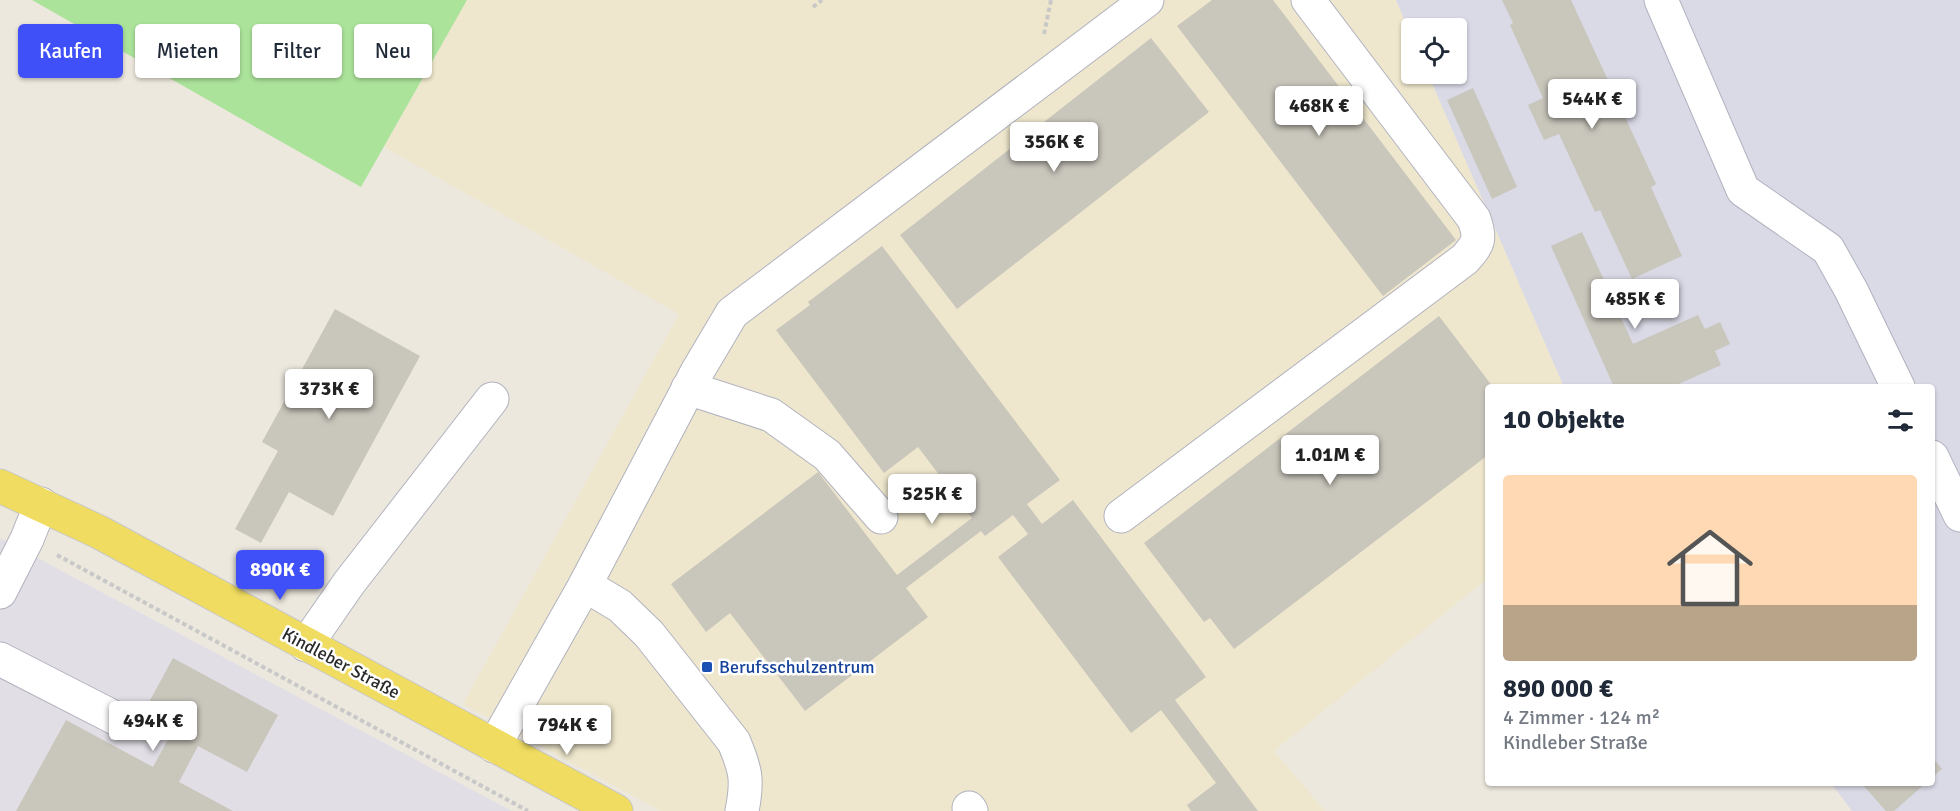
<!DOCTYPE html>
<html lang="de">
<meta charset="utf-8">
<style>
body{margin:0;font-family:Signika,sans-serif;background:#f6f6f7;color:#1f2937;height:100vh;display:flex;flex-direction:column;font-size:22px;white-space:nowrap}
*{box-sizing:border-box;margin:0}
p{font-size:20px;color:#747a83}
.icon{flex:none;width:33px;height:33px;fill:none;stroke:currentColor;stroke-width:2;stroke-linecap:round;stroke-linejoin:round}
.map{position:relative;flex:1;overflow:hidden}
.side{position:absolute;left:1485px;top:384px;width:450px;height:402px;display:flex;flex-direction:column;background:#fff;border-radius:6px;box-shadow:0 2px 4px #0004}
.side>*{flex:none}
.banner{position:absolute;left:18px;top:24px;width:570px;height:54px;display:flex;gap:12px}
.tools{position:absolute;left:1401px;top:18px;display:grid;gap:12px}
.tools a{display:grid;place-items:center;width:66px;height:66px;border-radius:6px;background:#fff;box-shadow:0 2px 4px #0004;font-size:30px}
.price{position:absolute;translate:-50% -51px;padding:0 14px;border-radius:6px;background:#fff;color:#222;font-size:20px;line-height:39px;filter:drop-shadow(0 2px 3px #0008)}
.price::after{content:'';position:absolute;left:50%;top:36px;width:18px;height:14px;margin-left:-9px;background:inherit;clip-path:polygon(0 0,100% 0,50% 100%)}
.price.active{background:#4050f8;color:#fff}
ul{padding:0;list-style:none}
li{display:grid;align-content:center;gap:12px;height:318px;padding:0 18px}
li span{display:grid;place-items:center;height:186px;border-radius:6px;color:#555}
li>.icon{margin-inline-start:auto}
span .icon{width:108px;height:108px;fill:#fffc;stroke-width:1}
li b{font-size:26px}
h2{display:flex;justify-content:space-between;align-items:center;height:72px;padding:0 18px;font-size:26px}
.pill{padding:0 21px;border-radius:6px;background:#fff;box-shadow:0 2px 4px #0004;font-size:21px;line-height:54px}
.pill.active{background:#4050f8;color:#fff}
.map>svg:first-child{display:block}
.industrial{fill:#e1dee6}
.education{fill:#eee7cd}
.airport{fill:#d9dae6}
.green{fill:#ace39b}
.building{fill:#c9c6bc}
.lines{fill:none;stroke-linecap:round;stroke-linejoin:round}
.minor-casing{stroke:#b1b2bf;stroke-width:35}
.major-casing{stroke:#c8c8c8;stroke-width:35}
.path{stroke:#c8c8c8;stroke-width:4;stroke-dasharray:4.5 3;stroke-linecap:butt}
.minor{stroke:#fff;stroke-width:33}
.major{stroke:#efdc60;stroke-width:33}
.transit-dot{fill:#1a4fb4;stroke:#fff;stroke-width:2}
.labels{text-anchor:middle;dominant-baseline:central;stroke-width:5;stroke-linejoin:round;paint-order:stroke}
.street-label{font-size:18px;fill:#2b2b2b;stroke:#fff}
.transit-label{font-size:18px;fill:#164399;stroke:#fff;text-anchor:start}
</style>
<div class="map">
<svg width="1960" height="811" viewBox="0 0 1960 811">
<rect width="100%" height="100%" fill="#ede8de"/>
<path class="industrial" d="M0,538l512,273h-512z"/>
<path class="education" d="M467,0h929l15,35 1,39h16l136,313h-76v191l-214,173 51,60h-664l-198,-107 216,-390 -295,-167z"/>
<path class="airport" d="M1396,0h564v811h-108l-21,-28h101v-396h-368l-136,-313h28v-46h-44l-1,7z"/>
<path class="green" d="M32,0h435l-106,187z"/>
<g class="building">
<path d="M1212,0h61l183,240 -73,56 -206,-270z"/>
<path d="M1502,0h69l85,184 -5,3 31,69 -50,23 -32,-69 -5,2 -36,-78 -15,6 -16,-35 15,-7 -33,-73 3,-2z"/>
<path d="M1151,38l58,74 -252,197 -57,-74z"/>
<path d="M1473,88l44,99 -25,12 -45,-99z"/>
<path d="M1582,232l51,112 65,-29 7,14 15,-7 10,22 -15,7 6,14 -49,22h-58l-63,-141z"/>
<path d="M882,246l178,234 -33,24 15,20 31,-24 133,177 -31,23 83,111h-67l-4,-6 29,-22 -55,-73 -30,23 -133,-176 30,-23 -15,-19 -28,21 -4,-5 -75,57 22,29 -123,94 -75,-98 -24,19 -35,-48 147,-112 79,103 75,-57 -54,-71 -34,26 -108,-143 34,-25 -2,-3z"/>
<path d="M335,309l85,47 -87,160 -44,-24 -28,51 -26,-14 43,-78 -16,-9z"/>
<path d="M1439,316l54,71h-5v68l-254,194 -24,-31 -6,4 -60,-79z"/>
<path d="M173,658l105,57 -31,57 -49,-26 -19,36 54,29h-217l50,-91 87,47 19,-35 -30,-17z"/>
<path d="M1932,757l10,12 -10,8z"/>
<path d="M1861,783h65l-32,28h-8z"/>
</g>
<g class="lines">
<defs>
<g id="minor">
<path d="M1661,0l82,190 85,59 23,41 47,97"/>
<path d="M688,388l83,27 56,40 54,62"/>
<path d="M1932,457l28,58"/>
<path d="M1121,516l344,-257c14,-16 16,-20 9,-40l-166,-219"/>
<path d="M585,585l35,21 29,28 85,108c12,29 14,38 8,69"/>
<path d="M0,592l27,-53 14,-35"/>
<path d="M306,645l43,-62 143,-184"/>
<path d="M0,659l121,62"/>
<path d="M494,746l91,-161 112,-213 35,-59 415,-313"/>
<path d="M969,808l2,3"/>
</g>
<path id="major" d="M0,486l99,46 517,279"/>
</defs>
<use href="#minor" class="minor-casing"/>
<use href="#major" class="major-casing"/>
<g class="path">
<path d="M813,7l9,-7"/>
<path d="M1044,34l7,-34"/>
<path d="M57,555l471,256"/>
</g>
<use href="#minor" class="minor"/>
<use href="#major" class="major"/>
</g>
<rect class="transit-dot" x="701" y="661" width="12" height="12" rx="3"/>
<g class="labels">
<g class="street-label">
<text transform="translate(341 663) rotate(28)">Kindleber Straße</text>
</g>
<g class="transit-label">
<text x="719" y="667">Berufsschulzentrum</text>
</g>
</g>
</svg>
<div class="tools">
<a><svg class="icon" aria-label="locate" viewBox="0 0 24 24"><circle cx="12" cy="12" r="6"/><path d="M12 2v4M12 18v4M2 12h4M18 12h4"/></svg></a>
</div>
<b class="price" style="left:1592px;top:130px">544K €</b>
<b class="price" style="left:1319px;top:137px">468K €</b>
<b class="price" style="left:1054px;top:173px">356K €</b>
<b class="price" style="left:1635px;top:330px">485K €</b>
<b class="price" style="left:329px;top:420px">373K €</b>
<b class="price" style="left:1330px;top:486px">1.01M €</b>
<b class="price" style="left:932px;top:525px">525K €</b>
<b class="price active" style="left:280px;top:601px">890K €</b>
<b class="price" style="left:153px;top:752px">494K €</b>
<b class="price" style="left:567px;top:756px">794K €</b>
<div class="banner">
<a class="pill active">Kaufen</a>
<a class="pill">Mieten</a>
<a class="pill">Filter</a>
<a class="pill">Neu</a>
</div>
<section class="side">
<h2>10 Objekte<svg class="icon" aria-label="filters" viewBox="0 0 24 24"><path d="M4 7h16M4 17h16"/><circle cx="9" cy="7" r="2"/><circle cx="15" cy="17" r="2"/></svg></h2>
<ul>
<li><span style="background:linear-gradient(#ffd9b3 70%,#b9a48a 0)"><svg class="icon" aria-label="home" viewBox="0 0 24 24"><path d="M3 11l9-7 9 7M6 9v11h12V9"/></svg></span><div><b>890 000 €</b><p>4 Zimmer · 124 m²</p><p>Kindleber Straße</p></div></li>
</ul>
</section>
</div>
